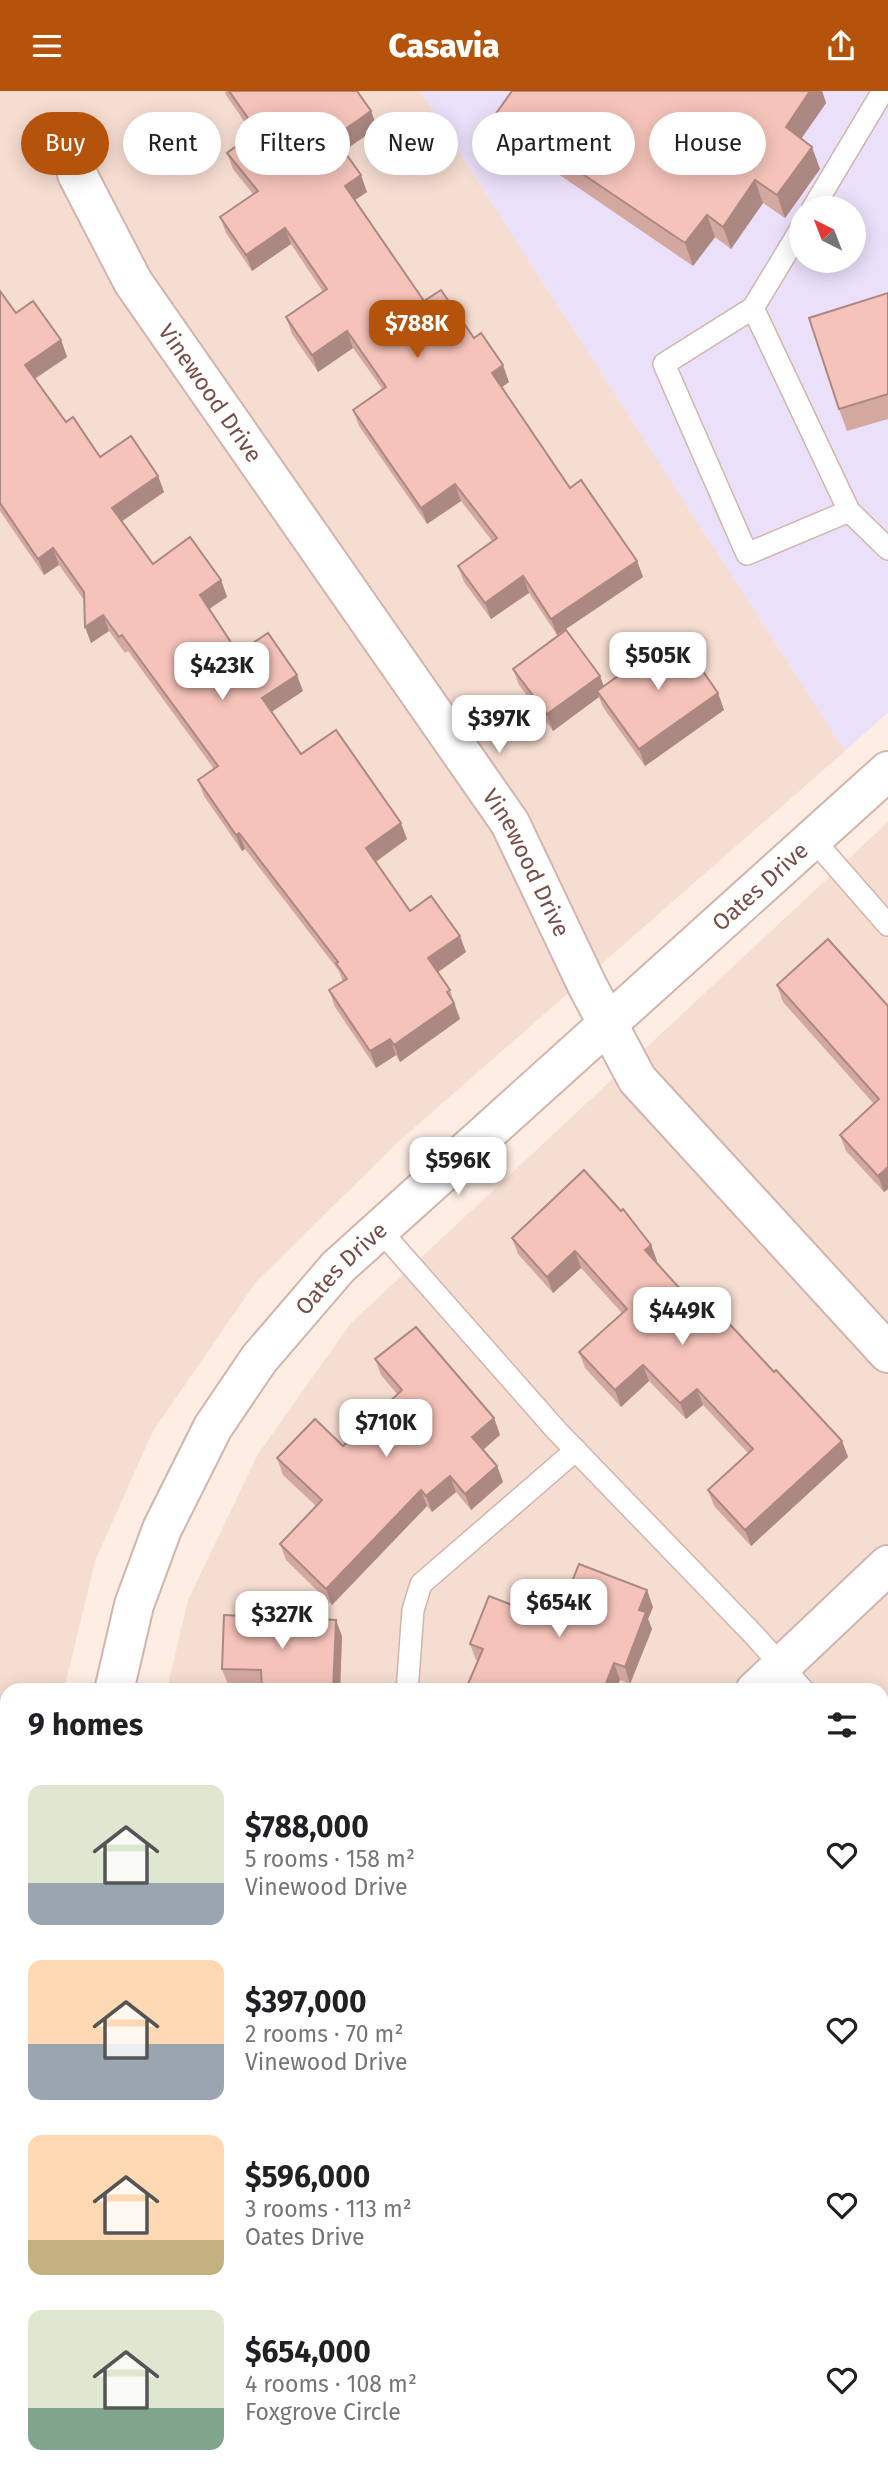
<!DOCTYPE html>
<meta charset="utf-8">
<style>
body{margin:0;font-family:"Fira Sans",sans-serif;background:#f2f2f2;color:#202124;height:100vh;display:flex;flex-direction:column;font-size:26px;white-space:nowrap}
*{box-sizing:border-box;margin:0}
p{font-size:23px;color:#757577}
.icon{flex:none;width:38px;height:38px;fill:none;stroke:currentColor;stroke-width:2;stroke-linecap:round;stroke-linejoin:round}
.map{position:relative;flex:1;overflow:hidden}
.side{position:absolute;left:0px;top:1592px;width:889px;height:800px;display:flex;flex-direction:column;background:#fff;border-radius:21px 21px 0 0;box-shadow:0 4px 18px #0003}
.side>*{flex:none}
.hud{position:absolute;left:21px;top:21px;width:847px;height:63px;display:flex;gap:14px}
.needle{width:46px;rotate:318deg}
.buttons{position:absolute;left:789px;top:105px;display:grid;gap:14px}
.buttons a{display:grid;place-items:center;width:77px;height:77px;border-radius:50%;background:#fff;box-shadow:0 4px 18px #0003;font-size:35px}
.price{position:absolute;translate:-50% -60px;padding:0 16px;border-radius:14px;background:#fff;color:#222;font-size:23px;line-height:46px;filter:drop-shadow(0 2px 4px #0008)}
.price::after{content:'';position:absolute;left:50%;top:42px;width:21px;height:16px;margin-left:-10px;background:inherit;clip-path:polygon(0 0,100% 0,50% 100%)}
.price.current{background:#b45309;color:#fff}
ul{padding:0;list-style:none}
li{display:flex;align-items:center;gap:21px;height:175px;padding:0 28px}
li span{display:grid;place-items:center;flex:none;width:196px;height:140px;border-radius:14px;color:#555}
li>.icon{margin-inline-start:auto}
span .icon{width:84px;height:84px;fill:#fffc;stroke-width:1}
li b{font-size:30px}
h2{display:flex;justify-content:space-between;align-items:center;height:84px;padding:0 28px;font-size:30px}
.pill{padding:0 24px;border-radius:32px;background:#fff;box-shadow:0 4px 18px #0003;font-size:24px;line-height:63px}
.pill.current{background:#b45309;color:#fff}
header{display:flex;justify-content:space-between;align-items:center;height:91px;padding:0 28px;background:#b45309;color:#fff;font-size:32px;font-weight:800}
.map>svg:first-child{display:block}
.residential{fill:#f6ddd1}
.education{fill:#ebe0fa;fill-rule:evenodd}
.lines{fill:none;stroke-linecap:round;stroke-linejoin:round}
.service-casing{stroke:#d2b4ab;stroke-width:24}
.minor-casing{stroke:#d2b4ab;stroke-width:42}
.tertiary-casing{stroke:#d2b4ab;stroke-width:42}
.service{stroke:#fff;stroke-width:21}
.minor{stroke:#fff;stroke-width:38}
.tertiary{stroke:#fff;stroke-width:38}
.wall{fill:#d3a89f}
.shaded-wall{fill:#ac8882}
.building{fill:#f5c3b9;stroke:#ac8882;stroke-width:2}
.labels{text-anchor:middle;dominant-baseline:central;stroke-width:7;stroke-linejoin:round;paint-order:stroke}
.street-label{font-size:23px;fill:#774e47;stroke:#fff3eb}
</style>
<header><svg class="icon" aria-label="menu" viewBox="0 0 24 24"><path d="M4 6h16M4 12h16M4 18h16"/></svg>Casavia<svg class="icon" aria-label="share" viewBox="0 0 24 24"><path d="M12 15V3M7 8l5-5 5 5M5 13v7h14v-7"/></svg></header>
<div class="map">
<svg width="888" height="2391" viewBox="0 0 888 2391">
<rect width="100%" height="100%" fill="#feede3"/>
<g class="residential">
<path d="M0,0h420l425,660 -448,392 -141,139 -103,149 -58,130 -31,129 -57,1 -1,791h-6z"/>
<path d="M888,731v1660h-788v-6h782v-785l-715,-1 21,-90 70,-146 93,-131z"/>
</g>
<path class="education" d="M420,0h468v621l-43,39zM802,117h52v53h-52z"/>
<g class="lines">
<defs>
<g id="service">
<path d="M813,117l70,-117"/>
<path d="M802,136l-49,81 96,203 39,38"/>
<path d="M753,217l-89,56 83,190 102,-43"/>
<path d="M812,747l76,87"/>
<path d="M379,1138l178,202 197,204 50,56"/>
<path d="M407,1600l6,-81 8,-26 155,-134"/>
<path d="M882,1679l6,6"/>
<path d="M294,2385l36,6"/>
<path d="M352,2391l1,-6"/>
</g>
<g id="minor">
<path id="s1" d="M77,83l56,108 377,541 77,162 50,94 251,274"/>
<path d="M755,1600l133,-126"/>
</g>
<g id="tertiary">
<path id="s2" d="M114,1600l20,-86 28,-76 51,-102 46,-68 79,-92 550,-496"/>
<path d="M56,2391v-6"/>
</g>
</defs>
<use href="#service" class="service-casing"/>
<use href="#minor" class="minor-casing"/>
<use href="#tertiary" class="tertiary-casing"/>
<use href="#service" class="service"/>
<use href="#minor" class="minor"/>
<use href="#tertiary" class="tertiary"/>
</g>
<g class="wall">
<path d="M225,0h132l14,20 6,17 -33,23 23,41 -13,8 70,101 50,37 35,44 -7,5 68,101 67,73 6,16 -86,58 -28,-42 -38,26 -27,-37 -6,-16 35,-24 -32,-41 -34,23 -68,-98 -6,-16 30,-20 -30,-42 -35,24 -26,-38 -6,-17 37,-25 -32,-48 -39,27 -26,-38 -6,-16 33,-23 -20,-25 -6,-16 26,-19 -27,-39z"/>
<path d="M512,0h310l4,12 -25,36 19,30 -35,49 -22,-15 -32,46 -16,-12 -22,29 -189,-129 -9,-22z"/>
<path d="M0,200l16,22 45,27 6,17 -32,22 31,43 34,35 58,19 6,16 -42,29 31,43 68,16 6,17 -18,12 29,44 65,38 -31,21 29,42 106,85 -31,23 34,49 56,41 -28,20 12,18 10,29 -60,43 -4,-7 -20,13 -41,-61 -6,-17 14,-8 -4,-11 -94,-122 -3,2 -38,-55 -6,-16 16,-11 -86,-118 -3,2 -16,-22 -18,12 -7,-43 -25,-35 -15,10 -44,-64z"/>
<path d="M888,202v126l-41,12 -8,-22z"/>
<path d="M513,578l87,7 3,10 115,7 6,17 -79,56 -42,-59 -4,-10 -46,34 -34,-46z"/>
<path d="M777,894l111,21v183l-4,3 -38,-41 -6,-16 34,-31 -91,-102z"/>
<path d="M621,1120l30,34 6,16 -1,1 35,39 83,71 68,69 6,16 -97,89 -37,-40 -6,-16 40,-37 -45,-48 -17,14 -37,-38 -28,26 -36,-39 -6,-16 43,-39 -41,-45 -28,25 -35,-39 -6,-16z"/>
<path d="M375,1268l119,59 6,17 -17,15 14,16 6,16 -32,28 -15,-18 -24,20 -5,-6 -95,99 -46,-45 -6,-16 36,-38 -33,-31 -6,-17 66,-12 54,-52 -16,-19z"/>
<path d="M653,1516l-5,12 4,10 -22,55 -10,-4 -4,11h-151l13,-30 -2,-1 -6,-16 86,-22z"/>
<path d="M342,1545l-2,55h-78l-1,-5 -33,-1 -6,-16z"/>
<path d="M882,1704l4,12 -2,28 4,4v68h-6z"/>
<path d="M882,1893l6,2v123l-6,4z"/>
<path d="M883,2379l5,12h-185l-7,-3 -2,3h-5l-15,-6h208z"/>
<path d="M542,2385h67l-2,6h-63z"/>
</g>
<g class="shaded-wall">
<path d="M810,0h12l4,12 -32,46 -8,-22z"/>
<path d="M371,20l6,17 -37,25 -6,-16z"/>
<path d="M812,56l8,22 -35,49 -8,-23z"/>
<path d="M361,84l6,17 -16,11 -6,-17z"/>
<path d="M755,89l8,23 -32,46 -8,-22z"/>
<path d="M707,124l8,22 -22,29 -8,-23z"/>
<path d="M285,137l6,16 -39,27 -6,-16z"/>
<path d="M347,240l6,17 -35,24 -6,-17z"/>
<path d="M61,249l6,17 -36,24 -6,-16z"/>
<path d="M503,274l6,17 -11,8 -6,-17z"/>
<path d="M158,385l6,16 -46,32 -6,-16z"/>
<path d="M455,393l6,17 -34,23 -6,-16z"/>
<path d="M53,457l6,17 -15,10 -6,-16z"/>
<path d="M637,470l6,16 -86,58 -6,-16z"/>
<path d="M523,485l6,17 -38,26 -6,-16z"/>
<path d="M221,489l6,17 -21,14 -6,-16z"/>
<path d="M103,524l6,16 -18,12 -6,-16z"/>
<path d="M297,584l6,16 -35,23 -6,-16z"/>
<path d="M600,585l6,16 -9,-1 2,6 -46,34 -6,-17z"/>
<path d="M718,602l6,17 -79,56 -6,-17z"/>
<path d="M401,732l6,16 -35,25 -6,-16z"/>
<path d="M239,742l6,16 -3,2 -6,-16z"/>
<path d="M460,845l6,16 -32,23 -6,-17z"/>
<path d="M454,912l6,16 -60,43 -6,-17z"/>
<path d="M390,948l6,16 -20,13 -6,-17z"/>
<path d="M888,1076v22l-4,3 -6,-16z"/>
<path d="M651,1154l6,16 -6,6 -6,-17z"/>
<path d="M575,1160l6,17 -28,25 -6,-16z"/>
<path d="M643,1274l6,16 -28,26 -6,-17z"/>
<path d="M697,1298l6,16 -17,14 -6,-16z"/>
<path d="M494,1327l6,17 -22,19 -6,-17z"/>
<path d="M842,1350l6,16 -97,89 -6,-16z"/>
<path d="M497,1375l6,16 -32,28 -6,-16z"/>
<path d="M450,1385l6,16 -24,20 -6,-16z"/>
<path d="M421,1399l6,16 -95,99 -6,-16z"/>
<path d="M647,1499l6,17 -5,12 4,10 -22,55 -5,-17 14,-57z"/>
<path d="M336,1529l6,16 -2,55h-7z"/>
<path d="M614,1572l6,17 -4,11h-13z"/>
<path d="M882,1704l4,12 -3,37 -1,-3z"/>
<path d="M597,2385h12l-2,6h-12z"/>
<path d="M691,2385h4l1,3 -2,3h-1z"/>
</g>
<g class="building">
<path d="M229,0h128l14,20 -37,26 27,38 -16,11 79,115 17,-11 33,48 7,-5 22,32 -11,8 78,115 11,-8 56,81 -86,58 -28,-43 -38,27 -27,-37 39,-28 -42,-54 -34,24 -68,-98 33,-23 -39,-56 -35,24 -26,-38 41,-28 -42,-61 -39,27 -26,-38 38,-26 -31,-38 30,-22z"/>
<path d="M512,0h298l-24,36 26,20 -35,48 -22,-15 -32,47 -16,-12 -22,28 -190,-128z"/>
<path d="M0,200l16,22 17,-12 28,39 -36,25 41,57 7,-5 27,40 31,-21 27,40 -46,32 41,56 37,-27 31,43 -21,15 38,58 30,-20 29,42 -35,23 39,56 35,-24 65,93 -35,25 44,63 21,-15 29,40 -32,22 22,32 -3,2 7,11 -60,42 -4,-6 -20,12 -41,-61 18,-11 -11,-16 2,-1 -99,-129 -3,2 -38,-55 20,-14 -96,-131 -3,2 -16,-22 -18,12 -1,-35 -31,-44 -15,11 -38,-56z"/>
<path d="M888,202v101l-49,15 -30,-91z"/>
<path d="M566,539l34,46 -53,38 -34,-45z"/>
<path d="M677,543l41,59 -79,56 -42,-58z"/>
<path d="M828,848l60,67v161l-10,9 -38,-41 39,-36 -102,-114z"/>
<path d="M584,1079l37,41 2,-2 28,36 -6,5 46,51 9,-9 74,80 2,-2 66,71 -97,89 -37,-40 45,-41 -56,-60 -17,14 -37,-38 -28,25 -36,-38 48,-43 -52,-58 -28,26 -35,-39z"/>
<path d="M416,1236l78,91 -22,19 25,29 -32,28 -15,-18 -24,20 -5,-6 -95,99 -46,-45 42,-44 -45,-42 38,-39 28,27 59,-56 -27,-31z"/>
<path d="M579,1473l68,26 -8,20 7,2 -21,55 -11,-4 -11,28h-138l18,-42 -13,-5 19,-48 67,26z"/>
<path d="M224,1524l112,5 -3,71h-71l-1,-21 -39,-1z"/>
<path d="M882,1742l6,6v52h-6z"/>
<path d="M882,1893l6,2v103l-6,4z"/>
<path d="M882,2379l6,2v10h-151l-14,-6h159z"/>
<path d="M542,2385h55l-2,6h-41l-12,-5z"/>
</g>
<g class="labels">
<g class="street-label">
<text stroke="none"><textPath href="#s1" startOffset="257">Vinewood Drive</textPath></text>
<text stroke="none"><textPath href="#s1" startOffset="824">Vinewood Drive</textPath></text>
<text stroke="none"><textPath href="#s2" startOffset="1055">Oates Drive</textPath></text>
<text stroke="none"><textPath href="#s2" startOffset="488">Oates Drive</textPath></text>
</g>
</g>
</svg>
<div class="buttons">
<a><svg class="needle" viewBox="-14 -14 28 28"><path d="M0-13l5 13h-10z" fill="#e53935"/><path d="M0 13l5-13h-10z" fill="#757577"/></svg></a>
</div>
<b class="price current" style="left:417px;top:269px">$788K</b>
<b class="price" style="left:658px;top:601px">$505K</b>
<b class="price" style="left:222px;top:611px">$423K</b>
<b class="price" style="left:499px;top:664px">$397K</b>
<b class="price" style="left:458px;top:1106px">$596K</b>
<b class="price" style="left:682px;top:1256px">$449K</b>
<b class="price" style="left:386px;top:1368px">$710K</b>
<b class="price" style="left:559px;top:1548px">$654K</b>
<b class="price" style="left:282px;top:1560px">$327K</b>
<div class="hud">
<a class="pill current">Buy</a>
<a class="pill">Rent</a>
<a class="pill">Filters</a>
<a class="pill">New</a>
<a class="pill">Apartment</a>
<a class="pill">House</a>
</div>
<section class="side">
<h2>9 homes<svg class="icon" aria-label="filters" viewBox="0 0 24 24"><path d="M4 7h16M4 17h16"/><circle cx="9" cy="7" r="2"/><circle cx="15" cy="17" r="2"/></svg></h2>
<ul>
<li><span style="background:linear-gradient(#dfe7d0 70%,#9aa5b1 0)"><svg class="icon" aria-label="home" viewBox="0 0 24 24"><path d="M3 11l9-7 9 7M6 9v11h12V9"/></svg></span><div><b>$788,000</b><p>5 rooms · 158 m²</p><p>Vinewood Drive</p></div><svg class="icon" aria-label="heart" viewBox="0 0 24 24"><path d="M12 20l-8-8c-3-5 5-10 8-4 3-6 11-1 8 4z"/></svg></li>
<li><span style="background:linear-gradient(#ffd9b3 60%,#9aa5b1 0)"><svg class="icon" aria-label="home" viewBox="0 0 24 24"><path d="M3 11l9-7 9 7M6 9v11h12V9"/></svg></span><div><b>$397,000</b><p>2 rooms · 70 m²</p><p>Vinewood Drive</p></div><svg class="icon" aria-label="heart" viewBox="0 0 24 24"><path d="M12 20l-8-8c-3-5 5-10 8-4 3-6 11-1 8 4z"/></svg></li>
<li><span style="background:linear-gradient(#ffd9b3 75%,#c2b280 0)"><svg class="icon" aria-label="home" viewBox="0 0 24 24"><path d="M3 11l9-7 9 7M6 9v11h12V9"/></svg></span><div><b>$596,000</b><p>3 rooms · 113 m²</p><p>Oates Drive</p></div><svg class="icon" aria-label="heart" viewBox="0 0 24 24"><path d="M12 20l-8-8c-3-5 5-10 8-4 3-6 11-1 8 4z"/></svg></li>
<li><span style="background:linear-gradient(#dfe7d0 70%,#7fa58c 0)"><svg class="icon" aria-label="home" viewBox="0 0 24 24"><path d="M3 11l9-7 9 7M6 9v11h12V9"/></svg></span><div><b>$654,000</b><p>4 rooms · 108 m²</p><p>Foxgrove Circle</p></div><svg class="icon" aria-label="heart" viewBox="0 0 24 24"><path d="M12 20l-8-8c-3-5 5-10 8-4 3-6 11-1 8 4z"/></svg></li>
</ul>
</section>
</div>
